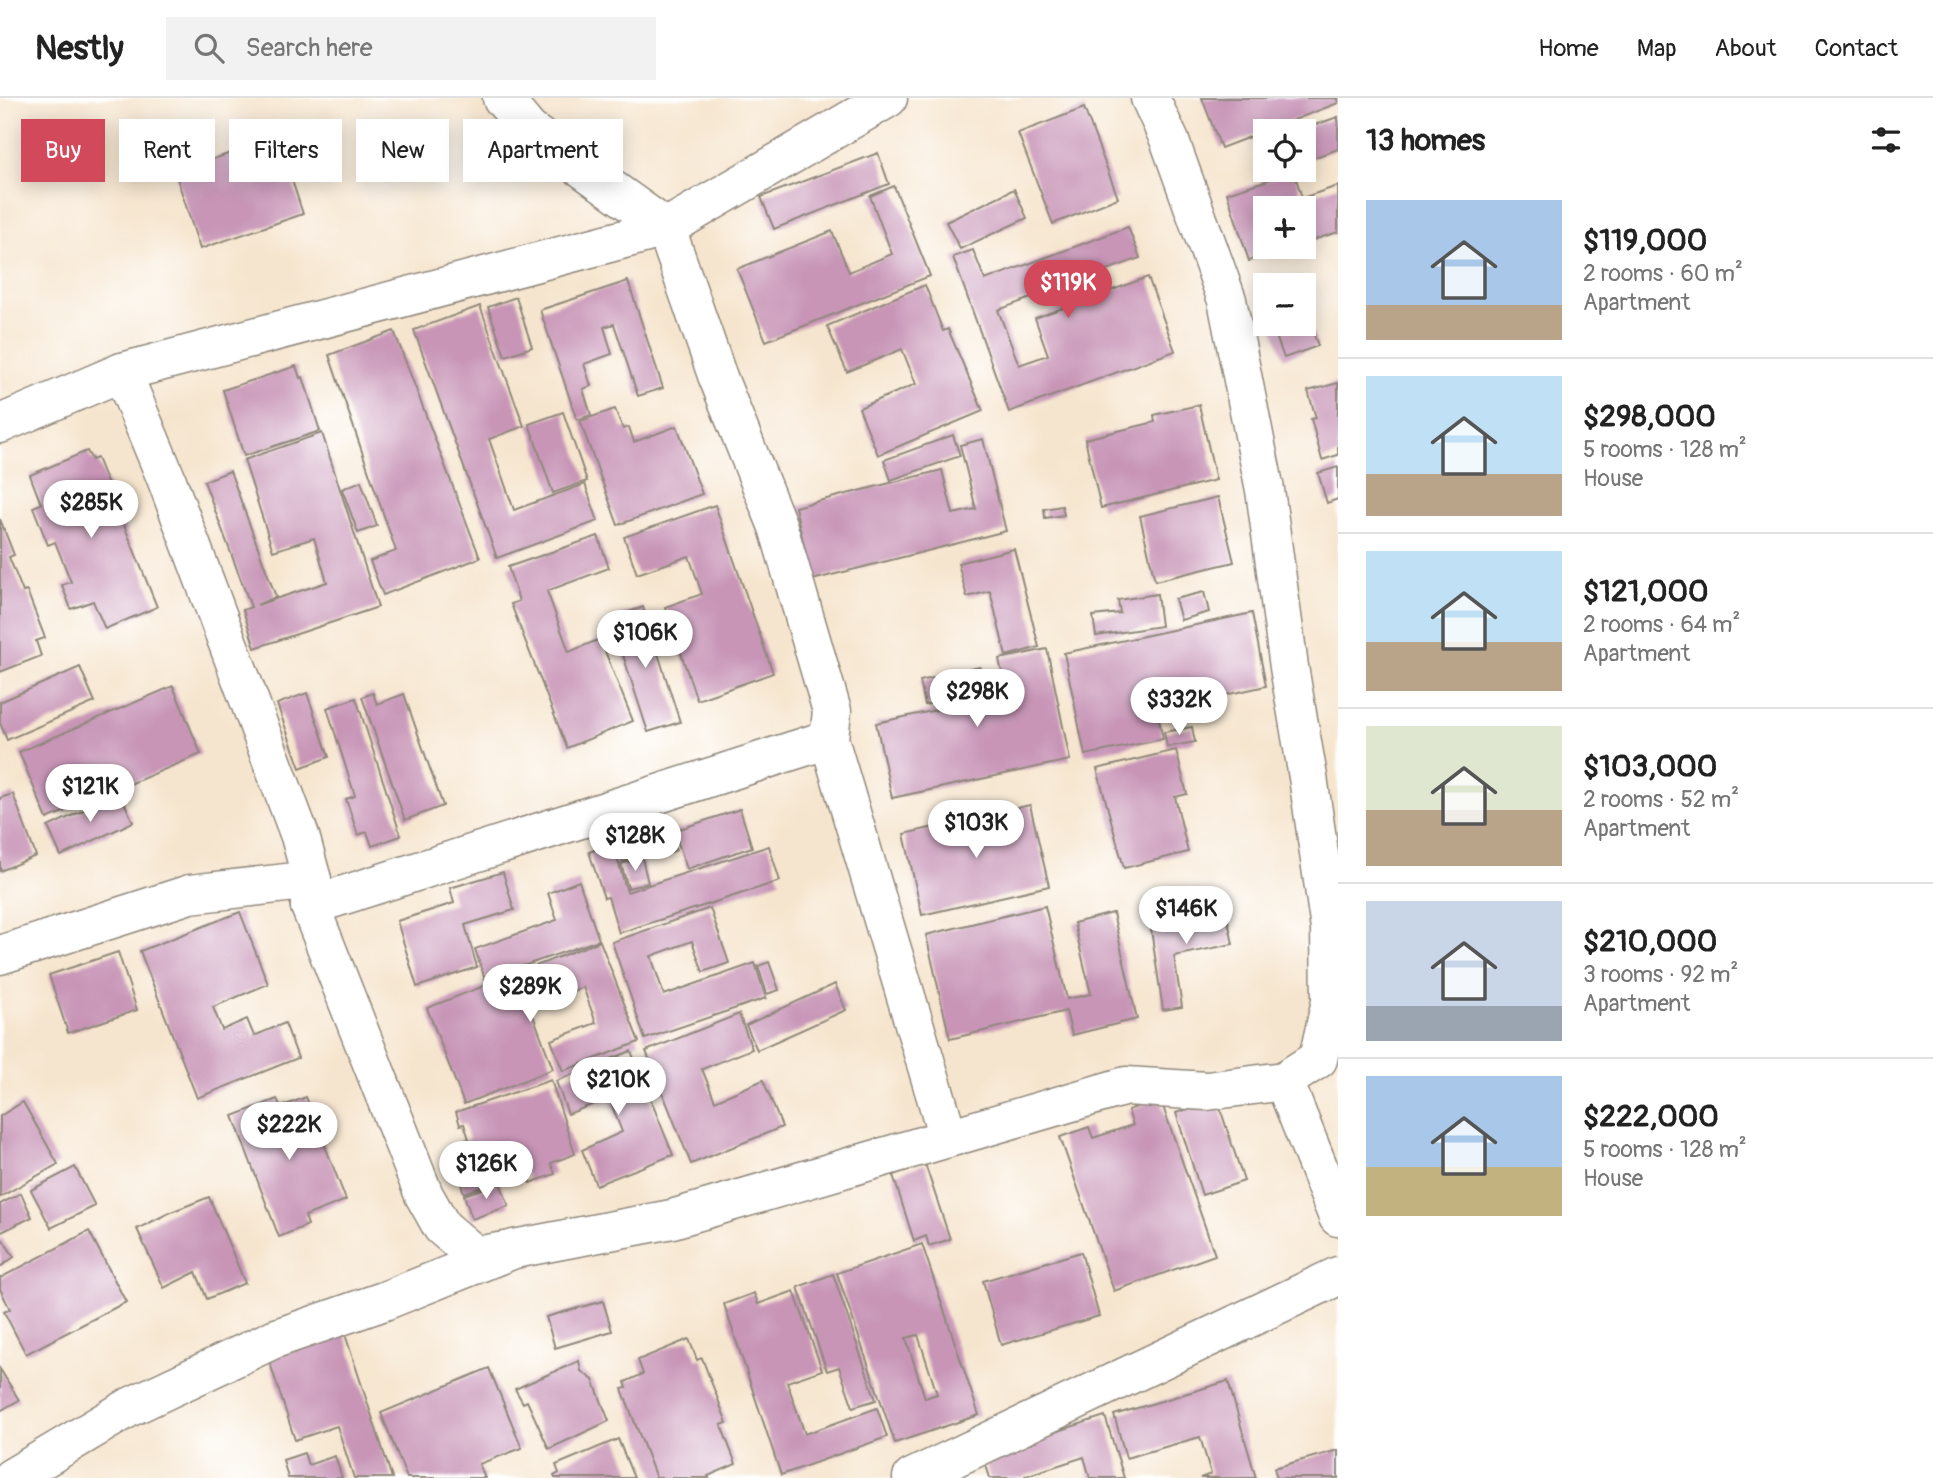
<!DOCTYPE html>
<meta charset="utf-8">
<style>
body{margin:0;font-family:Pangolin,sans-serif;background:#f2f2f2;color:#222;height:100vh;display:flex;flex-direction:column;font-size:26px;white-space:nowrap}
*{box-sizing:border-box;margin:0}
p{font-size:23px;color:#767676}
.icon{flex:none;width:38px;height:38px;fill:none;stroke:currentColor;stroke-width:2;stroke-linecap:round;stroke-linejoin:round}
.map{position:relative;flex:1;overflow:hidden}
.details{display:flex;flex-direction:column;background:#fff;width:595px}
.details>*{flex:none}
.guide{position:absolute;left:21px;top:21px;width:665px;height:63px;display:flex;gap:14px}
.controls{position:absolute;left:1253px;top:21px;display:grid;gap:14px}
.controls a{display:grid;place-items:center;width:63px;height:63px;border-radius:0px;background:#fff;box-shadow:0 4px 18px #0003;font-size:35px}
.price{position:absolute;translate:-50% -60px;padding:0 16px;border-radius:24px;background:#fff;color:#222;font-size:23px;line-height:46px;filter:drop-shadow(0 2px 4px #0008)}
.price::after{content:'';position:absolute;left:50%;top:42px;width:21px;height:16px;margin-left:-10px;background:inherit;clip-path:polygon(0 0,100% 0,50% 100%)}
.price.selected{background:#d1495b;color:#fff}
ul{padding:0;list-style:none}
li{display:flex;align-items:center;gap:21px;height:175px;padding:0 28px}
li+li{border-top:2px solid #e0e0e0}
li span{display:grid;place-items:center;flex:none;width:196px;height:140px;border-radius:0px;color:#555}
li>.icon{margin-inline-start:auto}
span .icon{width:84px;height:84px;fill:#fffc;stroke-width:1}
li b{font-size:30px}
h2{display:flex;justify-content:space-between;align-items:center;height:84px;padding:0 28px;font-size:30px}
.chip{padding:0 24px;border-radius:0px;background:#fff;box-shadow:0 4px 18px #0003;font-size:24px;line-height:63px}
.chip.selected{background:#d1495b;color:#fff}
header{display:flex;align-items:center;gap:42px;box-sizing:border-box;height:98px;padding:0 35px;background:#fff;border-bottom:2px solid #e0e0e0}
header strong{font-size:33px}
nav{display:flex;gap:38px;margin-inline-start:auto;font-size:24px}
.search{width:490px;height:63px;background:#f2f2f2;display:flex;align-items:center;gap:18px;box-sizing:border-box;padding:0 24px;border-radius:0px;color:#767676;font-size:26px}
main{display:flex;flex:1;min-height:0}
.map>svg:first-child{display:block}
.building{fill:#c895b7;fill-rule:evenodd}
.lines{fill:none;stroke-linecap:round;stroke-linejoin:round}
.street-casing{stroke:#90887c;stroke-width:41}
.street{stroke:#fff;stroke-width:38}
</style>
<header>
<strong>Nestly</strong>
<div class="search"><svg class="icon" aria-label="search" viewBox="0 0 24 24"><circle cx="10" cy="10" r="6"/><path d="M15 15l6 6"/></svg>Search here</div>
<nav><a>Home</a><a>Map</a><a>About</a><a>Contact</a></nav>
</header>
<main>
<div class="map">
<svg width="1338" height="1380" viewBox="0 0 1338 1380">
<rect width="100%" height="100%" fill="#fff"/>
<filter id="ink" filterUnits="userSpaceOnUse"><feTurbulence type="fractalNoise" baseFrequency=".0143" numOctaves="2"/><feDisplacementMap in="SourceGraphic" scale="14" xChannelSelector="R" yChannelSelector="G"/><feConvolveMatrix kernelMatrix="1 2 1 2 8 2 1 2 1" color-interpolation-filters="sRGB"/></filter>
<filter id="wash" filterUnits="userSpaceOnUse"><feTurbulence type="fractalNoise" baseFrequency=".00686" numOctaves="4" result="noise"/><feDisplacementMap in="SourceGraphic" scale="28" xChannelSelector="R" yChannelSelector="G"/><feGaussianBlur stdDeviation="1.57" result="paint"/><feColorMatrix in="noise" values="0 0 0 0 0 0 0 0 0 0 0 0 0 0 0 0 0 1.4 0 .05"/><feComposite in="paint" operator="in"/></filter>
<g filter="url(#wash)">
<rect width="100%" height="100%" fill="#f6e5ce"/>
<g id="blocks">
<g class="building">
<path d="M1202,0h136v5l-117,45z"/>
<path d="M1084,10l34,90 -65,26 -35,-91z"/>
<path d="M1338,19v32l-34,12v-30h-7z"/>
<path d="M278,39l25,77 -103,35 -25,-77z"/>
<path d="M878,55l11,31 -115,45 -13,-32z"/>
<path d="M1294,74l8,26 36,-12v46l-34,11v-35h-39v39h26l-42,14 -22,-68z"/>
<path d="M894,88l36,90 -164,65 -29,-72 95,-38 17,41 43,-18 -22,-58z"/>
<path d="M1014,91l13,29 -67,31 -14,-27z"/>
<path d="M1128,129l12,31 -142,52 21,55 29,-10 -13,-37 113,-41 27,74 -166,61 -56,-155 20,-7 12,30z"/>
<path d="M628,183l35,107 -25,8 -24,-72 -10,3 8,27 -28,10 7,22 -8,3 8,26 -14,5 -37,-110z"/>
<path d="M925,187l18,46 5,-2 35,82 -105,44 -19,-47 57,-24 -14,-35 -55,23 -20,-46z"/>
<path d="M516,199l16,50 -27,9 -17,-49z"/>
<path d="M480,208l44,120 -35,13 25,71 71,-26 13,37 -101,37 -83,-228z"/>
<path d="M1306,214l12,34 -34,12 -12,-33 32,-1v-11z"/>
<path d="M394,233l86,227 -97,37 -13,-34 26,-10 -67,-196z"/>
<path d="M296,268l4,12 3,-1 17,54 -76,25 -21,-66z"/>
<path d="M1338,285v72l-16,5 -11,-41 5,-1 -8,-27z"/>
<path d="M1199,307l17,75 -115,28 -16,-69 70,-17 -1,-7z"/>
<path d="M615,311l8,20 6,-2 5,15 43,-16 25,68 -84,31 -38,-104z"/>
<path d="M563,314l24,69 -34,12 -24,-69z"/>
<path d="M322,335l56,174 -123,41 -12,-38 8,-3 -47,-126 26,-10 46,126 -19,8 70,-23 -13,-44 -41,13 -29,-91z"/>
<path d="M953,337l7,21 -69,24 -7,-20z"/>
<path d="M983,341l23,92 -194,49 -17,-73 147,-37 11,44 23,-5 -16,-64z"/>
<path d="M87,353l5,9 5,-2 60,149 -52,22 -12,-28 -22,8 -9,-24 9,-3 -16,-40 -7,3 -15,-38 8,-3 -11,-29z"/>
<path d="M1338,369v32l-11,4 -9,-30z"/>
<path d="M361,383l16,45 -19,7 -16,-44z"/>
<path d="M1218,399l16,65 -79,19 -15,-65z"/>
<path d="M715,407l58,168 -76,27 -32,-93 37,-13 -13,-38 -52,18 -13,-37z"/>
<path d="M1062,408l2,9 -19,3 -1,-9z"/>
<path d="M0,421l14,36 -5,2 14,35 4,-1 18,47 -9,3 5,15 -41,16z"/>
<path d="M598,438l11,32 -62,23 22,61 31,-13 33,82 -66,27 -56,-144 8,-3 -11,-34z"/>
<path d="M1014,451l25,98 -33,9 -16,-65 -23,6 -9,-34z"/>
<path d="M1204,494l5,20 -28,8 -6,-21z"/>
<path d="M1157,496l4,32 -65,10 -3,-20 27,-3 -2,-13z"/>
<path d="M643,509l37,115 -32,10 -37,-114z"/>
<path d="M1252,515l14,73 -109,24 6,29 -78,16 -21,-102z"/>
<path d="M1047,551l23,111 -178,38 -16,-75 84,-18 -2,-7 -33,7 -5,-24 60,-14 5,23 20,-4 -6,-27z"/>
<path d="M80,569l15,35 -88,38 -7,-17v-21z"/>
<path d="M173,588l28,68 -154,65 -28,-67z"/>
<path d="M307,595l22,64 -29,11 -23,-64z"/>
<path d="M373,595l4,11 27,-10 39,112 -38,14 -43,-123z"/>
<path d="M356,600l45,138 -29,10 -5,-14 -9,3 -12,-36 9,-3 -28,-88z"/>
<path d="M1192,629l3,15 -28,5 -3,-15z"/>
<path d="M1176,652l11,44 -12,3 13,55 -64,16 -27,-99z"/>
<path d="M120,695l13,29 -72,34 -13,-29z"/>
<path d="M13,696l23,62 -36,15v-73z"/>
<path d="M1030,707l19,81 -127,29 -18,-81z"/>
<path d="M740,711l12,38 -65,22 -13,-38z"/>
<path d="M658,729l2,8 9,-4 7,19 -9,4 -3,-8 -41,16 -7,-19z"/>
<path d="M613,746l14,48 142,-46 11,35 -161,52 -11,-36 -4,1 -15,-46z"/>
<path d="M642,760l6,25 -20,5 -7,-24z"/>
<path d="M503,774l11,38 -49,15 12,42 -60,20 -20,-66 57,-18 -4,-15z"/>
<path d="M579,783l20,59 -114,39 -10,-30 82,-29 -9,-27z"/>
<path d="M1045,808l22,93 24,-5 -17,-71 39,-10 24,106 -65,16 -6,-24 -116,28 -24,-104z"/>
<path d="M1225,808l8,38 -59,12 8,51 -19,3 -13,-87z"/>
<path d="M710,810l19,55 -26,9 -11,-31 -41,15 13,39 91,-32 11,35 -121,41 -33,-97z"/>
<path d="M240,814l28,72 -55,23 9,23 25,-11 7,17 31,-13 13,35 -101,40 -57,-147z"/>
<path d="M600,843l39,101 -76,29 -12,-31 45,-17 -13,-36 -53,20 23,62 -89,35 -37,-96z"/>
<path d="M118,854l19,58 -69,23 -19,-58z"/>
<path d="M769,864l10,28 -12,4 -9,-28z"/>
<path d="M835,886l11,26 -89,40 -11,-25z"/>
<path d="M739,916l13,35 -50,20 13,32 48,-21 19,47 -91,37 -45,-113z"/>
<path d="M631,953l42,104 -77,30 -14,-35 40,-18 -13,-34 -41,16 -12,-33z"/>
<path d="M551,982l24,74 -24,9 4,11 -25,9 -4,-11 -62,21 -10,-30 4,-1 -6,-18 17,-5 -5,-15 -4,1 -4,-13z"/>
<path d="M306,999l40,103 -41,16 3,9 -29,12 -46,-121 44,-17 4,8z"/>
<path d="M1160,1000l55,157 -101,36 -54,-154 29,-10 4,11 40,-13 -5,-15z"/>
<path d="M1217,1001l27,82 -42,14 -26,-82z"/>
<path d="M23,1004l35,62 -58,33v-81z"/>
<path d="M925,1066l25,75 -21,7 -3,-10 -12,5 -21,-66z"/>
<path d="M75,1069l20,39 -44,22 -20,-38z"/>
<path d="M500,1085l9,23 -37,13 -8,-24z"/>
<path d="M21,1095l11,24 -32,16v-29z"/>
<path d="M209,1099l36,86 -38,16 -11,-27 -32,16 -27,-59 34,-17z"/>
<path d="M89,1133l37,71 -100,52 -22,-42 6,-3 -10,-20v-11z"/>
<path d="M0,1137l14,22 -14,10z"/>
<path d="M922,1146l57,171 -84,28 -58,-170zM918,1237l19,59 -12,4 -19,-60z"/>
<path d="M1081,1154l18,64 -98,29 -18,-64z"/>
<path d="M833,1176l43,126 -23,7 -14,-40 -12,4 -29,-84z"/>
<path d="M794,1193l28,79 -35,12 18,52 72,-26 10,29 -106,38 -57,-171 30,-11 4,11z"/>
<path d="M603,1203l9,30 -57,17 -9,-31z"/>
<path d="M344,1233l48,147h-38l-17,-52 -42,14 -27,-83z"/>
<path d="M689,1241l8,21 5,-2 25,65 -6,2 15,39 -28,12 1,2h-53l-34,-89 5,-1 -2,-6 18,-8 -5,-14z"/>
<path d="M579,1263l2,10 12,9 16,41 -60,28 -22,-48 -4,2 -8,-14z"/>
<path d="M489,1270l33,80 -43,16 6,14h-78l-26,-65z"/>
<path d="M0,1271l19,31 -19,11z"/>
<path d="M1228,1283l28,97h-56l11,-4 -11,-37 -74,21 -12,-43z"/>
<path d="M1105,1318l19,62h-34l-6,-21 -59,19v2h-35l-7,-23z"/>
<path d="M618,1341l16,39h-79l-1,-2 5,-3 -3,-8z"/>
<path d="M1338,1352v28h-61l-3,-10z"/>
<path d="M304,1355l4,12 27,-9 7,22h-54l-5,-18z"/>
</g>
</g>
</g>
<g filter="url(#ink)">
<use href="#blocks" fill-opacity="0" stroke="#90887c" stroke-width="2"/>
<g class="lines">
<defs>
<g id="street">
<path d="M502,0l27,32 137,98 51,147 61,152 54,184 -3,28 119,398"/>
<path d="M1150,0l19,41 58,161 38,190 24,177 19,110 22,152 1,72 -13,58 -34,22"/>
<path d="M122,274l44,106 134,358 12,44 -2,26 114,289 18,32 34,29 29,-5"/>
<path d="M0,326l122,-52 544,-144 222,-130"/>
<path d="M310,808l519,-167"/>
<path d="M0,857l190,-61 122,-14"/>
<path d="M11,1380l119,-71 144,-68 110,-38 130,-52 158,-30 454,-133 81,5 77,-10 54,136"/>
<path d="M912,1380l426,-202"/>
</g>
</defs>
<use href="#street" class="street-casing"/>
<use href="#street" class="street"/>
</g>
</g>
</svg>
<div class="controls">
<a><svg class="icon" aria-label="locate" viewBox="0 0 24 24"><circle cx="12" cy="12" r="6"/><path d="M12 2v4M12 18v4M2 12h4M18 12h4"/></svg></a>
<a>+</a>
<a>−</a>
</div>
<b class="price selected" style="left:1068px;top:222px">$119K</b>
<b class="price" style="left:91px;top:442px">$285K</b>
<b class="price" style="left:645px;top:572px">$106K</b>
<b class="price" style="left:977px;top:631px">$298K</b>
<b class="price" style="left:1179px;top:639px">$332K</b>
<b class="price" style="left:90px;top:726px">$121K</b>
<b class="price" style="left:976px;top:762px">$103K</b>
<b class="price" style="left:635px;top:775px">$128K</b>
<b class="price" style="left:1186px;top:848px">$146K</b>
<b class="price" style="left:530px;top:926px">$289K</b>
<b class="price" style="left:618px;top:1019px">$210K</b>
<b class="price" style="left:289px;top:1064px">$222K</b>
<b class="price" style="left:486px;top:1103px">$126K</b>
<div class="guide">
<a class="chip selected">Buy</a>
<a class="chip">Rent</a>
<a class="chip">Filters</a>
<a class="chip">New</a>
<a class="chip">Apartment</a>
</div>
</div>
<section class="details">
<h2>13 homes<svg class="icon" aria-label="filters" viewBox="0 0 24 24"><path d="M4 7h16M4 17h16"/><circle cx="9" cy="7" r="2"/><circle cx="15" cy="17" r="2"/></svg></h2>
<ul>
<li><span style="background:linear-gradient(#a9c7e8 75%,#b9a48a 0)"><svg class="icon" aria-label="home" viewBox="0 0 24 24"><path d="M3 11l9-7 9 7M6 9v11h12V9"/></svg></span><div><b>$119,000</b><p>2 rooms · 60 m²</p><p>Apartment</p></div></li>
<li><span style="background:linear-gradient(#bfe0f5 70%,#b9a48a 0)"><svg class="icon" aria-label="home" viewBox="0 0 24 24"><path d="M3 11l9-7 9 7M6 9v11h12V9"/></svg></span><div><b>$298,000</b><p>5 rooms · 128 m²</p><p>House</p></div></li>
<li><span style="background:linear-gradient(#bfe0f5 65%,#b9a48a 0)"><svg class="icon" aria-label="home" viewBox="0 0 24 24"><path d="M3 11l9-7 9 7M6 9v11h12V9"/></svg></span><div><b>$121,000</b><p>2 rooms · 64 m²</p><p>Apartment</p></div></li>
<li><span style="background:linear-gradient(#dfe7d0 60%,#b9a48a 0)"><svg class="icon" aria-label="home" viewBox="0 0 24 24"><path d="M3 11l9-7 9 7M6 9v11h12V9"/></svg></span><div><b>$103,000</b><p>2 rooms · 52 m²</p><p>Apartment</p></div></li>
<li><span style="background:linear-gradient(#c9d6e8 75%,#9aa5b1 0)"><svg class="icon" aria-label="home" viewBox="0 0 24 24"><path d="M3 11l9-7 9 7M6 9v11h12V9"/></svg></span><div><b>$210,000</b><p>3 rooms · 92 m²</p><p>Apartment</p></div></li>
<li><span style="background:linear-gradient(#a9c7e8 65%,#c2b280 0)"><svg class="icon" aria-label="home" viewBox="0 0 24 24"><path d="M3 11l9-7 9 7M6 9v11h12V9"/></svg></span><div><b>$222,000</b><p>5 rooms · 128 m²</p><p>House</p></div></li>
</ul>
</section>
</main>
